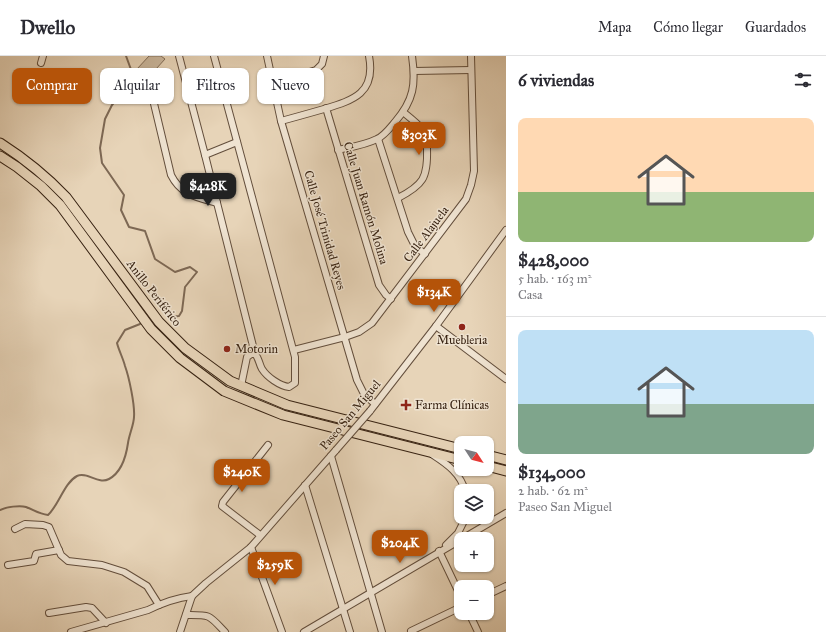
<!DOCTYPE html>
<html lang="es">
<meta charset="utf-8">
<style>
body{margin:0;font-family:"IM FELL Great Primer",serif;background:#f2f2f3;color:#2b2b33;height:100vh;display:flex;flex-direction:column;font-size:15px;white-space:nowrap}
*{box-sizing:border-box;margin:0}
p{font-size:13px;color:#7c7c81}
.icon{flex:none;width:22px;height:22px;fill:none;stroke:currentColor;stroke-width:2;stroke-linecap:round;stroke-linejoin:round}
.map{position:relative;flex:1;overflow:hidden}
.panel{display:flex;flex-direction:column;background:#fff;width:320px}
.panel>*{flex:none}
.guide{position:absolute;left:12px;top:12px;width:380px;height:36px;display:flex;gap:8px}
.needle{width:26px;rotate:126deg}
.tools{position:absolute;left:454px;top:380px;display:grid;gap:8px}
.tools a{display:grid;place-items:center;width:40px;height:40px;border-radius:8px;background:#fff;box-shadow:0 1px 3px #0004;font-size:20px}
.price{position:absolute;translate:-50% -34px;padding:0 9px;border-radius:8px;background:#b45309;color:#fff;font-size:13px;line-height:26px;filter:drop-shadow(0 1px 2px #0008)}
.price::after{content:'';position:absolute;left:50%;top:24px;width:12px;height:9px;margin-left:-6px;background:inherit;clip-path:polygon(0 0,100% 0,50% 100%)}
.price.on{background:#222;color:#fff}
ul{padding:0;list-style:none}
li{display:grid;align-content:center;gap:8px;height:212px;padding:0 12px}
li+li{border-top:1px solid #e1e1e2}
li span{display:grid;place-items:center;height:124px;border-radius:8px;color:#555}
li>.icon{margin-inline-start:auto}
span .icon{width:72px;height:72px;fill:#fffc;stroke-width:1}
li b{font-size:17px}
h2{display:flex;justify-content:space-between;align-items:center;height:48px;padding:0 12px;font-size:17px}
.tag{padding:0 14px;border-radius:8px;background:#fff;box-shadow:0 1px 3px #0004;font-size:14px;line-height:36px}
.tag.on{background:#b45309;color:#fff}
header{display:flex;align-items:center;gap:24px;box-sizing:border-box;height:56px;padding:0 20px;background:#fff;border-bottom:1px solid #e1e1e2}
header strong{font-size:19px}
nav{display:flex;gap:22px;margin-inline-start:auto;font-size:14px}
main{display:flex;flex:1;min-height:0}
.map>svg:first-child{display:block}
.green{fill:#c9b69c;stroke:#806c57}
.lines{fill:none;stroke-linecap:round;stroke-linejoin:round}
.stream{stroke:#7d6854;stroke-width:2}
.minor-casing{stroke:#634e3c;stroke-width:8}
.highway-casing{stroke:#372212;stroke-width:11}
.minor{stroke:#efe3d1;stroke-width:6}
.highway{stroke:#e7d4b8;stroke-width:9}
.minor-bridge-casing{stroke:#634e3c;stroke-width:8;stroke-linecap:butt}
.minor-bridge{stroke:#efe3d1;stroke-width:6}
.poi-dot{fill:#8f2418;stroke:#efe3d1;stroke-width:1.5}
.labels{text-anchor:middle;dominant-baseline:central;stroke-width:3;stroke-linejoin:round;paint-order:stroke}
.street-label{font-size:12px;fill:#372212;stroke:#efe3d1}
.poi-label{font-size:12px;fill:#372212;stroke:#efe3d1;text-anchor:start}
</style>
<header>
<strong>Dwello</strong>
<nav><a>Mapa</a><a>Cómo llegar</a><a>Guardados</a></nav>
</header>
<main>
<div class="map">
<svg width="506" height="576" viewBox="0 0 506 576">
<rect width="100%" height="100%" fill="#e7d4b8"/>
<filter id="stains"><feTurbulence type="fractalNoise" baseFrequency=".005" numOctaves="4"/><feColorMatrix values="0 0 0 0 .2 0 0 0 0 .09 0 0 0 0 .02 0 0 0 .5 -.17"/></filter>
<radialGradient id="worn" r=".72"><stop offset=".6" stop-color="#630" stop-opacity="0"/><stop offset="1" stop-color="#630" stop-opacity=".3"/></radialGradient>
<path class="green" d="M149,0h12l4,3 -18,20 -10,-10z"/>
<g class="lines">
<g class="stream">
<path d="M126,0l7,19 -7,13 -14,17 -7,14 -5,29 2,15 22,32 -3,15 8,17 16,4 10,28 20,13 15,-5 7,5 -12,15 -3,24 -3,5 -9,1"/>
<path d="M0,454c6,-3 20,-5 26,-3 8,3 13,7 22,8 11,-10 16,-32 29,-39 10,-5 21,9 32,3 13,-7 17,-22 19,-36 1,-8 6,-19 6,-26 1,-12 -5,-40 -9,-51 -2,-8 -6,-15 -8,-23l8,-13 15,-6"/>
</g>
<defs>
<g id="minor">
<path d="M179,0l26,99 50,199c4,4 4,10 7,15 5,8 18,17 27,18l6,-4v-26l-81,-301"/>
<path d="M267,0l14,65 76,259 7,14 11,10"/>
<path d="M41,7l2,-7"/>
<path d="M414,15l57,-1"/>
<path d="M273,27l43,-13 6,-6 2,-8"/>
<path d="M151,35l20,84c10,20 25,22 46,28"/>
<path d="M326,52l53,177 7,10 5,4"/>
<path d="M281,65c15,-4 29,-8 43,-12 30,-9 52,-16 45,-53"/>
<path d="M378,83l30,93 7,14 10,8"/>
<path d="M338,94c13,-3 27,-5 39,-11 7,-3 13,-11 18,-17 19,-22 21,-38 17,-66"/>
<path d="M205,99l32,-13"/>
<path d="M398,142c25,-13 30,-20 29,-49 0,-7 0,-15 -5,-20 -5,-6 -13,-12 -19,-17"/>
<path d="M436,270l70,53"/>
<path d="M294,294l51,-13 14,-5 13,-9 94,-124 5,-14 3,-14 -3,-115"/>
<path d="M241,330l6,-29 4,-3h4"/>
<path d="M370,355l66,-85 70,-96"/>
<path d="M433,399c14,9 28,19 32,36"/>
<path d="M331,400l51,176"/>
<path d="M305,429l45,147"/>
<path d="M15,473l10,-5 18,1 6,2 12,28 7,6 34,4 22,7 23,14 12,19"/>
<path d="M260,479l-38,-29 1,-4 45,-57"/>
<path d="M446,489l12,-12 8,-16"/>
<path d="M251,491l31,85"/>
<path d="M439,495l22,46"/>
<path d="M8,509l26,-4 2,-7 23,-4"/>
<path d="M487,539l19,-9"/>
<path d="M49,557l37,-6 6,1 14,15"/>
<path d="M469,557l9,19"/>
<path d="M186,559c25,0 22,-1 39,17"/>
<path d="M411,575l50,-24"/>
<path d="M71,576l77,-22c14,-7 28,-12 44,-14"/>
<path d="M180,576l12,-36 14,-13 45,-36 85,-97"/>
<path d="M304,576l202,-119"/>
</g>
<g id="highway">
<path d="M0,87c25,16 45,32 66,54l93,125 26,26 45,33 57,24 174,44"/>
<path d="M0,100l17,11 24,19 19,19 91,124 29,29 44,33 59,24 178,45"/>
<path d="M487,399l19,5"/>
<path d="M487,410l19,5"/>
</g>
</defs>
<use href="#minor" class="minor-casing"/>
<use href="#highway" class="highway-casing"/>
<use href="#minor" class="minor"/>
<use href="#highway" class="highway"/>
<defs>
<path id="minor-bridge" d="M336,394l34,-39"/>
</defs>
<use href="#minor-bridge" class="minor-bridge-casing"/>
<use href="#minor-bridge" class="minor-bridge"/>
</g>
<g class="poi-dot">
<circle cx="462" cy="271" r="4"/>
<circle cx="227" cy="293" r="4"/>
<path d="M404 343h4v4h4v4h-4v4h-4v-4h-4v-4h4z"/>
</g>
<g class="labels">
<g class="street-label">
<text transform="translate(366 147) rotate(73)">Calle Juan Ramón Molina</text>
<text transform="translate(325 174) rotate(74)">Calle José Trinidad Reyes</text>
<text transform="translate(426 178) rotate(-53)">Calle Alajuela</text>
<text transform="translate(154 237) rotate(52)">Anillo Periférico</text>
<text transform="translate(350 359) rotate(-50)">Paseo San Miguel</text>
</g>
<g class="poi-label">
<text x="462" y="284" text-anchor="middle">Muebleria</text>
<text x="235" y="293">Motorin</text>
<text x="415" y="349">Farma Clínicas</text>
</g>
</g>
<rect width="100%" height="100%" filter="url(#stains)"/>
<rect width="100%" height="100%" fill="url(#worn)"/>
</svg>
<div class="tools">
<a><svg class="needle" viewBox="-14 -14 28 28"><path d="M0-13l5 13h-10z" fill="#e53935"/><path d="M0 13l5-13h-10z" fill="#7c7c81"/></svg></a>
<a><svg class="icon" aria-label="layers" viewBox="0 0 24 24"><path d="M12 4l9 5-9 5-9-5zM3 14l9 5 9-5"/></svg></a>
<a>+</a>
<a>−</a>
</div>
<b class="price" style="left:419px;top:100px">$303K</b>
<b class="price on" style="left:208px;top:151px">$428K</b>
<b class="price" style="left:434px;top:257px">$134K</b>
<b class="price" style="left:242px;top:437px">$240K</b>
<b class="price" style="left:400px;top:508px">$204K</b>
<b class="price" style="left:275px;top:530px">$259K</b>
<div class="guide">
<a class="tag on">Comprar</a>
<a class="tag">Alquilar</a>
<a class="tag">Filtros</a>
<a class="tag">Nuevo</a>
</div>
</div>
<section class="panel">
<h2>6 viviendas<svg class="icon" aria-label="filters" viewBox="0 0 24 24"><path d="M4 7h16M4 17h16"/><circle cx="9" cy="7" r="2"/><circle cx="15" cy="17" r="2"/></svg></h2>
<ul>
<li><span style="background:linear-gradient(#ffd9b3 60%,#8fb573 0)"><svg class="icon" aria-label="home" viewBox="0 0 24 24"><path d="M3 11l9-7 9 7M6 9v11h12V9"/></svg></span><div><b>$428,000</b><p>5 hab. · 163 m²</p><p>Casa</p></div></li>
<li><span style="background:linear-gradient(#bfe0f5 60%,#7fa58c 0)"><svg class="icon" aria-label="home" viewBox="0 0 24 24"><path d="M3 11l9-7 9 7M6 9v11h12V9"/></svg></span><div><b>$134,000</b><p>2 hab. · 62 m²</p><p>Paseo San Miguel</p></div></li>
</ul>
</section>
</main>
